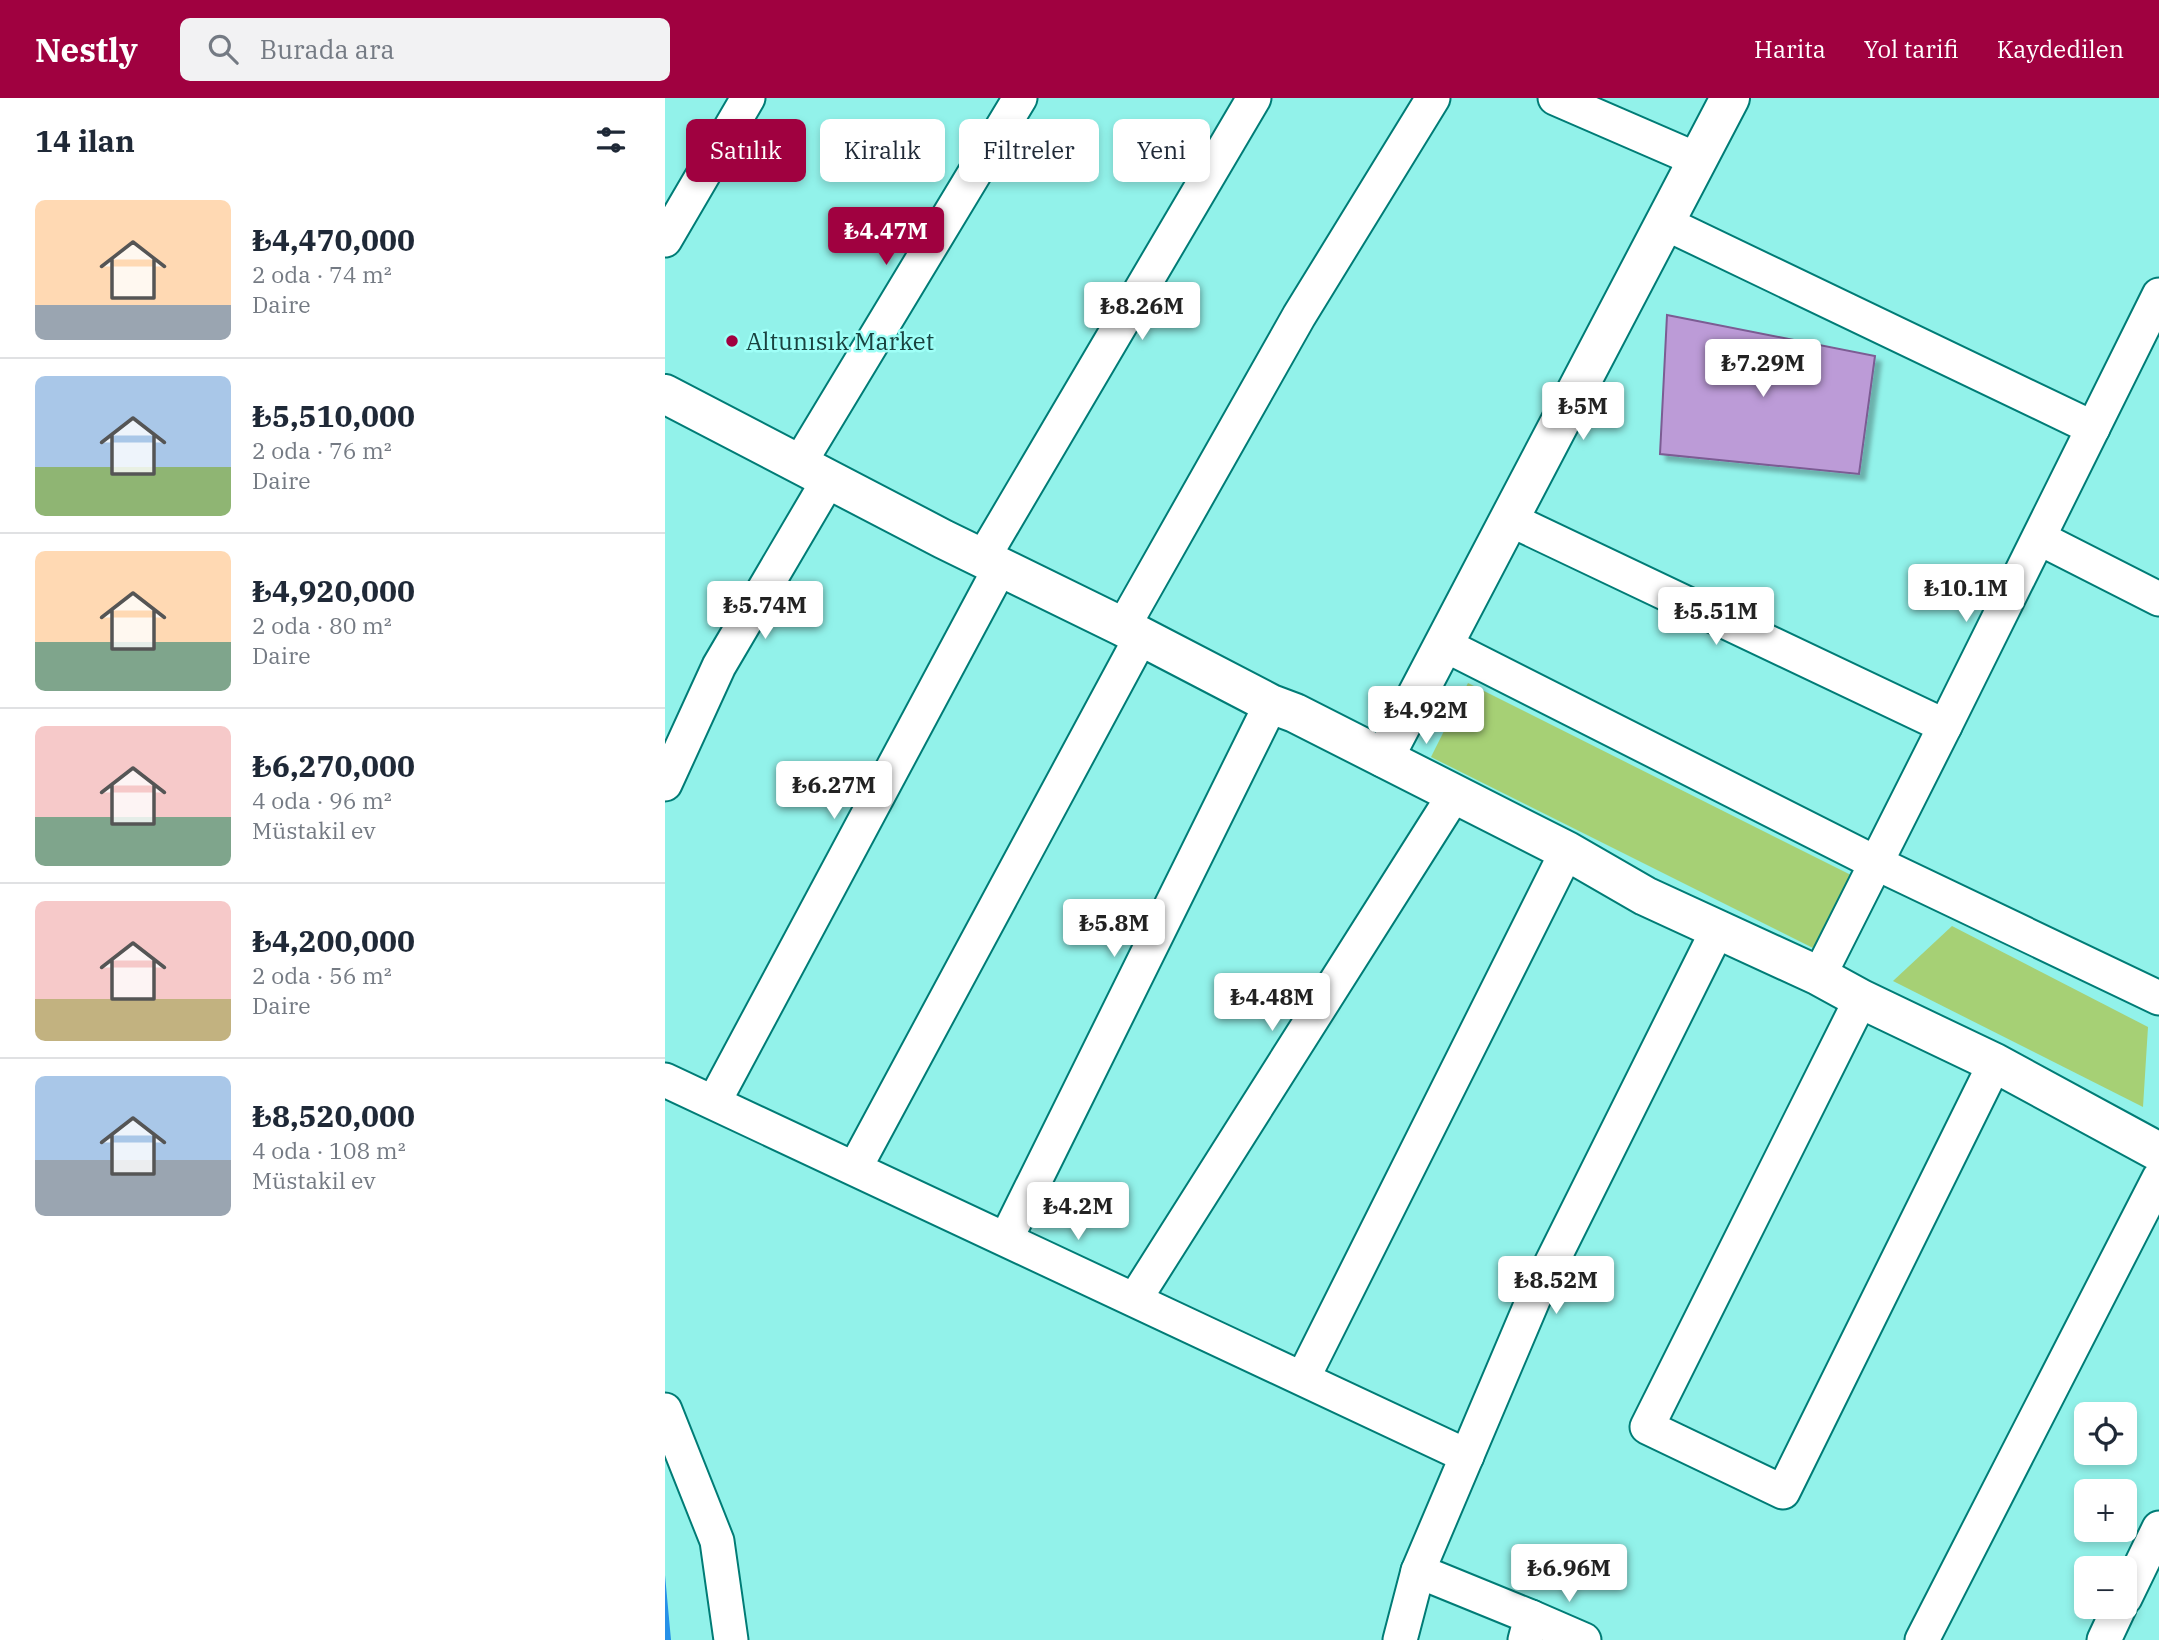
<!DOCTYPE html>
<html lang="tr">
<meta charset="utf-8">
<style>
body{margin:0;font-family:"IBM Plex Serif",serif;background:#f2f2f3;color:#1f2937;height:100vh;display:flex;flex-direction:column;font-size:26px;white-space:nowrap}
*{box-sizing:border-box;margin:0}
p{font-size:23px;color:#747a83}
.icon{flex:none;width:38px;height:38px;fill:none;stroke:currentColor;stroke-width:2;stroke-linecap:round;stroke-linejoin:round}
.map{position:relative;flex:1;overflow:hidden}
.drawer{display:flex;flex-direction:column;background:#fff;width:665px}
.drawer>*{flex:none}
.banner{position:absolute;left:21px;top:21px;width:665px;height:63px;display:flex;gap:14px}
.fabs{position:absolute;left:1409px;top:1304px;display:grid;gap:14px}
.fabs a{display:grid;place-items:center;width:63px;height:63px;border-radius:10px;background:#fff;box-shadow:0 4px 10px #0003;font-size:35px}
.price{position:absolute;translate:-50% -60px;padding:0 16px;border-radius:7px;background:#fff;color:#222;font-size:23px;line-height:46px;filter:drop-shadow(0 2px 4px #0008)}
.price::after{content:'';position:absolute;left:50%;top:42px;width:21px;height:16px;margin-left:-10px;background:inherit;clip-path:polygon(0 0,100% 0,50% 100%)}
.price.on{background:#a00140;color:#fff}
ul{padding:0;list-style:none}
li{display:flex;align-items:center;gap:21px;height:175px;padding:0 35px}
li+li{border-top:2px solid #e0e1e3}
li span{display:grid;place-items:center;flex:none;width:196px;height:140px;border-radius:10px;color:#555}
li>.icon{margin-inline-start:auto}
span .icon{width:84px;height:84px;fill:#fffc;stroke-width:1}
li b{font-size:30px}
h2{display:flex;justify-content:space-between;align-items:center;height:84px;padding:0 35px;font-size:30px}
.chip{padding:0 24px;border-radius:10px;background:#fff;box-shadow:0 4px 10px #0003;font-size:24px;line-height:63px}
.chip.on{background:#a00140;color:#fff}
header{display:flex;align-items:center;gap:42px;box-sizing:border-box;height:98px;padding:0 35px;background:#a00140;color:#fff}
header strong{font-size:33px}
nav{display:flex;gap:38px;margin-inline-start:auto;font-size:24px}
.search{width:490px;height:63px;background:#f2f2f3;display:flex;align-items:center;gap:18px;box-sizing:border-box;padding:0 24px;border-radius:10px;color:#747a83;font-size:26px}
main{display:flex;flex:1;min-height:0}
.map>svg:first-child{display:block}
.green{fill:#a6d075}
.water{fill:#2690e8}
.building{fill:#bc9bd7;stroke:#7b5c93;stroke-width:2;filter:url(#shadow)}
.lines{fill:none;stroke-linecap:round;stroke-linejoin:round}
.street-casing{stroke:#007c76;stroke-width:37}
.secondary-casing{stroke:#007c76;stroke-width:42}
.street{stroke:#fff;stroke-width:33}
.secondary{stroke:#fff;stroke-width:38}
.poi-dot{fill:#a00140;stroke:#9ffff7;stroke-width:2.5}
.labels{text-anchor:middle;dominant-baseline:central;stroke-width:5;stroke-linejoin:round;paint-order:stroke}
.poi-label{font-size:24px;fill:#19423f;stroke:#9ffff7;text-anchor:start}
</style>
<header>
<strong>Nestly</strong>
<div class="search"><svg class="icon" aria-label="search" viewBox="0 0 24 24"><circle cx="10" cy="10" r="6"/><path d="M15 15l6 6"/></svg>Burada ara</div>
<nav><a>Harita</a><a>Yol tarifi</a><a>Kaydedilen</a></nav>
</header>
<main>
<section class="drawer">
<h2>14 ilan<svg class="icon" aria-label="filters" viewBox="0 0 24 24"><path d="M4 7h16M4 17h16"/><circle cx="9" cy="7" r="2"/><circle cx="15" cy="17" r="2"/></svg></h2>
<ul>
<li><span style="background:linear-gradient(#ffd9b3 75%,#9aa5b1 0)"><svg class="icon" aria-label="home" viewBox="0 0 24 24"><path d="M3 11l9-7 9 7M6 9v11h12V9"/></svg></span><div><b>₺4,470,000</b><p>2 oda · 74 m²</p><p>Daire</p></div></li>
<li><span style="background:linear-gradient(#a9c7e8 65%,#8fb573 0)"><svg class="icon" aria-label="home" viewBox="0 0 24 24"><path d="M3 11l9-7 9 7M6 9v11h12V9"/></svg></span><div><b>₺5,510,000</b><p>2 oda · 76 m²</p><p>Daire</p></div></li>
<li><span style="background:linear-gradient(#ffd9b3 65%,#7fa58c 0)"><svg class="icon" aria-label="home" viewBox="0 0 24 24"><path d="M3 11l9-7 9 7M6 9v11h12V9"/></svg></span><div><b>₺4,920,000</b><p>2 oda · 80 m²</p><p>Daire</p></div></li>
<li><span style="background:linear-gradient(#f6c9c9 65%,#7fa58c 0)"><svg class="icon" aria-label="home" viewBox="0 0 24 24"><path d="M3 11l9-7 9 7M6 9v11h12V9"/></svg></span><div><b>₺6,270,000</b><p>4 oda · 96 m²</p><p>Müstakil ev</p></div></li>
<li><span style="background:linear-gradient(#f6c9c9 70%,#c2b280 0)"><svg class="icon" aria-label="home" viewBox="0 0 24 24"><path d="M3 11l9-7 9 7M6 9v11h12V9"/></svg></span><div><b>₺4,200,000</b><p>2 oda · 56 m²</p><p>Daire</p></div></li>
<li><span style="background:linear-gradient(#a9c7e8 60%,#9aa5b1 0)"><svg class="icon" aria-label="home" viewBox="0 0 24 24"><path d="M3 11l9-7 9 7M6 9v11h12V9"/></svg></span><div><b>₺8,520,000</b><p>4 oda · 108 m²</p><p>Müstakil ev</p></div></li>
</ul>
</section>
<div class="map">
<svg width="1494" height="1542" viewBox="0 0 1494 1542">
<defs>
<filter id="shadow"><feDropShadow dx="6" dy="6" stdDeviation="2" flood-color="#0004"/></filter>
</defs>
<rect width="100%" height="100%" fill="#92f2ea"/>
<g class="green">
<path d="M803,585l387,194 -38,73 -386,-193z"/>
<path d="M1287,828l196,101 -5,80 -250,-126z"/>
</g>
<path class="water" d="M0,1477l6,65h-6z"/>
<path class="building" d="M1002,217l208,41 -16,118 -199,-20z"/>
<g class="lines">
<defs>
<g id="street">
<path d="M890,0l143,62"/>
<path d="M1000,125l428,205"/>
<path d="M0,142l83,-142"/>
<path d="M134,366l221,-366"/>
<path d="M844,421l436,207"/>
<path d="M1374,440l120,61"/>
<path d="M318,460l271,-460"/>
<path d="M458,529l176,-311 134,-218"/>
<path d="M778,546l433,219 283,135"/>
<path d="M0,686l54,-118 110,-187"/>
<path d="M1154,878l126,-250 214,-431"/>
<path d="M1196,901l-214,428 136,65 212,-429"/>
<path d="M0,982l802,376"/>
<path d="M49,1004l287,-536"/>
<path d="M190,1070l286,-531"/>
<path d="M341,1141l265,-535"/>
<path d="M470,1201l319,-504"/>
<path d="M638,1280l264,-527"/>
<path d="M0,1312l52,131 14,99"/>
<path d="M1460,1500l34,-70"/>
<path d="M866,1519l53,23"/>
<path d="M735,1542l18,-69"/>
<path d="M860,1542l6,-23 -113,-46 115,-271 185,-371"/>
<path d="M1257,1542l237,-462"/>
<path d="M1439,1542l16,-34"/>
</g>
<g id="secondary">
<path d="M0,296l278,145 180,88 148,77 24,9 272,138 78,45 174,80 42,23 134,64 164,89"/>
<path d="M719,660l346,-660"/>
</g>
</defs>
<use href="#street" class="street-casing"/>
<use href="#secondary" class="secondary-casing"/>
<use href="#street" class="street"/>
<use href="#secondary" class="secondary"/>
</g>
<circle class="poi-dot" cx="67" cy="243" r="7"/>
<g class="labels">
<g class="poi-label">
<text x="81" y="243">Altunısık Market</text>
</g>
</g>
</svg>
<div class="fabs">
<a><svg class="icon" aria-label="locate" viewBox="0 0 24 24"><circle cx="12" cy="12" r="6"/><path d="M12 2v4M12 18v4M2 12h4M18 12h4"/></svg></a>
<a>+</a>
<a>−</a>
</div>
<b class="price on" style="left:221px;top:169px">₺4.47M</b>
<b class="price" style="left:477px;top:244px">₺8.26M</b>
<b class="price" style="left:1098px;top:301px">₺7.29M</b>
<b class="price" style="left:918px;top:344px">₺5M</b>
<b class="price" style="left:1301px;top:526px">₺10.1M</b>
<b class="price" style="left:100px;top:543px">₺5.74M</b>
<b class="price" style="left:1051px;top:549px">₺5.51M</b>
<b class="price" style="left:761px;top:648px">₺4.92M</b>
<b class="price" style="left:169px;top:723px">₺6.27M</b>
<b class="price" style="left:449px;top:861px">₺5.8M</b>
<b class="price" style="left:607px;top:935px">₺4.48M</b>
<b class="price" style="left:413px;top:1144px">₺4.2M</b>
<b class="price" style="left:891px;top:1218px">₺8.52M</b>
<b class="price" style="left:904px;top:1506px">₺6.96M</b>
<div class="banner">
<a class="chip on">Satılık</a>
<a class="chip">Kiralık</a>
<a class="chip">Filtreler</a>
<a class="chip">Yeni</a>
</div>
</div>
</main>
